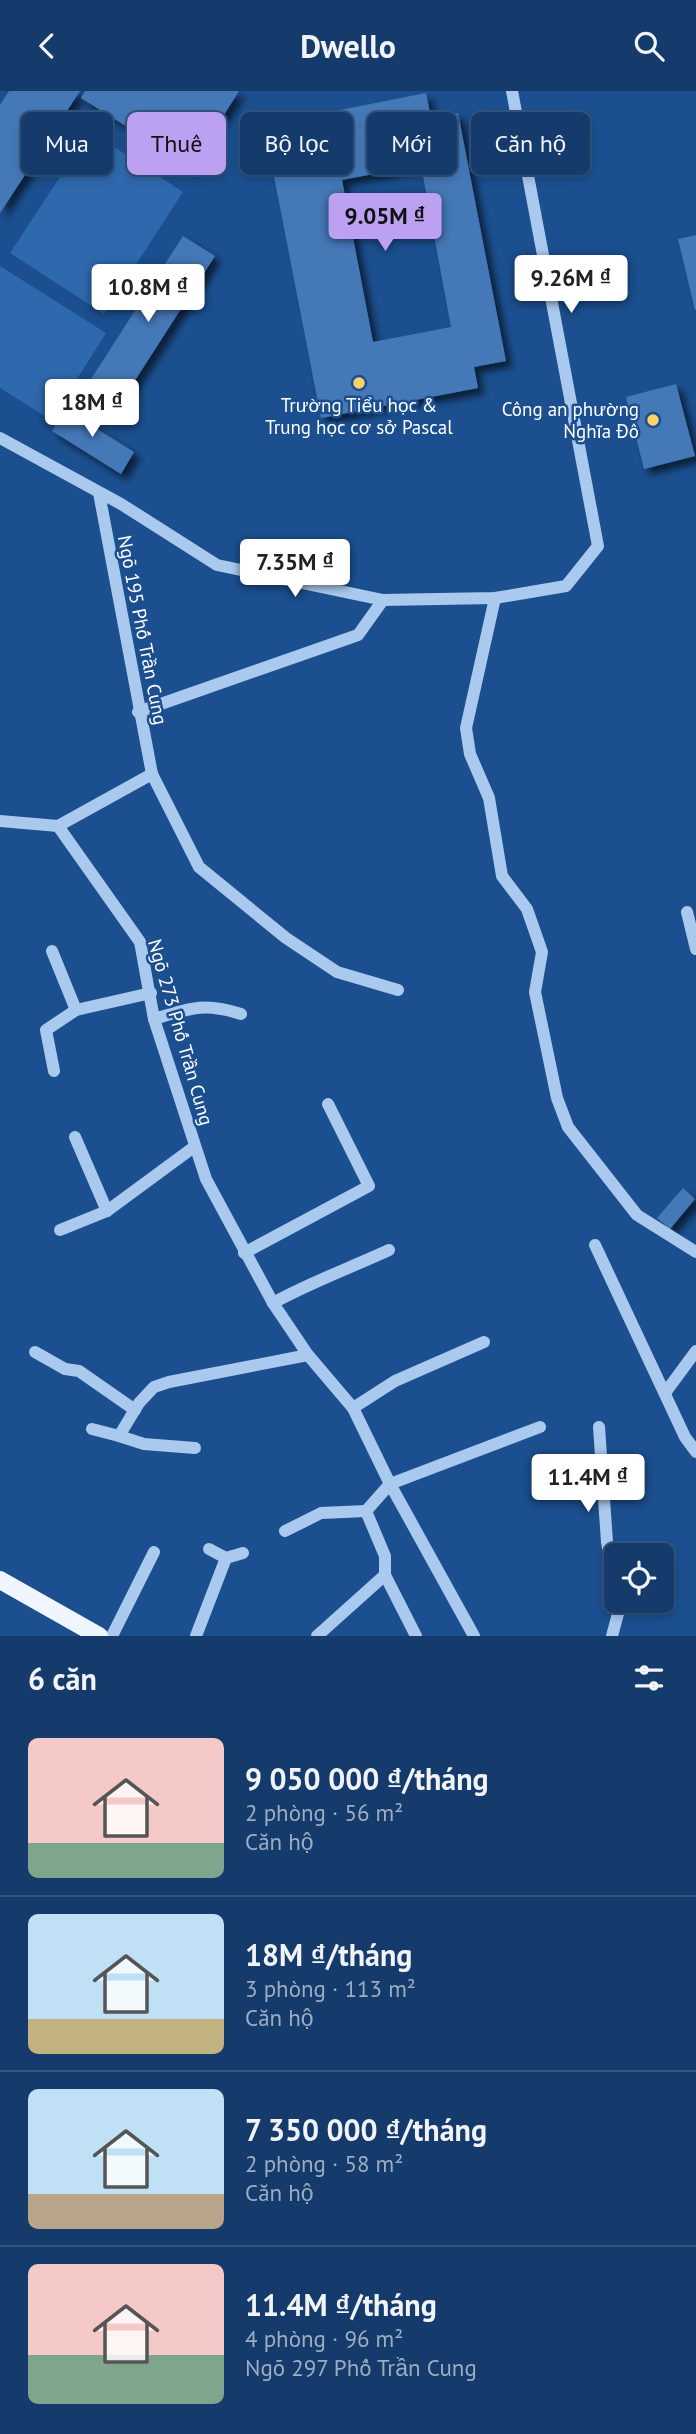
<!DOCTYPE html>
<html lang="vi">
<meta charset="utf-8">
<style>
body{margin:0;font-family:"PT Sans",sans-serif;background:#1d4271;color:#f1f3f6;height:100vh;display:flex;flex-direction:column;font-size:26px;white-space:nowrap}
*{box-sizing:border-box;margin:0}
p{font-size:23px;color:#9dadc1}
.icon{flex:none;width:38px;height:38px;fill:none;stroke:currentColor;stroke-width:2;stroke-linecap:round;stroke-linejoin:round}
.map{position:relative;height:1545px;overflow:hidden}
.details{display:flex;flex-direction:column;background:#143b6b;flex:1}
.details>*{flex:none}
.banner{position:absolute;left:21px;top:21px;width:654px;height:63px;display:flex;gap:14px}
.controls{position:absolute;left:604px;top:1452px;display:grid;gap:14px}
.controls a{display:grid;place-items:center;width:70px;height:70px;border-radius:10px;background:#143b6b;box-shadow:0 4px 10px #0003,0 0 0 2px #33557e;font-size:35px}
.price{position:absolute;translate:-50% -60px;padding:0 16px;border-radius:7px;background:#fff;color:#222;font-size:23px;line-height:46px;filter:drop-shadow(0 2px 4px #0008)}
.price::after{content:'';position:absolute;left:50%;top:42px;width:21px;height:16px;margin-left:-10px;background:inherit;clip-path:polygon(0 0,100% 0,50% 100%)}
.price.current{background:#bca0f2;color:#111}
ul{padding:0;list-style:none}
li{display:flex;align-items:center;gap:21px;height:175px;padding:0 28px}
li+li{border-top:2px solid #33557e}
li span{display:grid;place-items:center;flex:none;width:196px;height:140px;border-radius:10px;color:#555}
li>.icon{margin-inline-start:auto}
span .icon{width:84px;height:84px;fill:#fffc;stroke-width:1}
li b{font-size:30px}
h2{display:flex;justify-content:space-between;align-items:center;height:84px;padding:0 28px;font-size:30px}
.pill{padding:0 24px;border-radius:10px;background:#143b6b;box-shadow:0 4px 10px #0003,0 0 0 2px #33557e;font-size:24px;line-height:63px}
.pill.current{background:#bca0f2;color:#111}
header{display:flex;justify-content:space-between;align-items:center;height:91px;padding:0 28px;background:#143b6b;font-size:32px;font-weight:700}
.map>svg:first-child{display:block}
.green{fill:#2e69ad}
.building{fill:#4478b7;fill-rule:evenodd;filter:url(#shadow)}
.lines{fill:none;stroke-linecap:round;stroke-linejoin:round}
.minor{stroke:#a9c9ee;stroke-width:12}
.major{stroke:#f0f6ff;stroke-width:18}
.poi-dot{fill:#ffd166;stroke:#1b4f8f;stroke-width:2.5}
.labels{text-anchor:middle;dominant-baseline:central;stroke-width:5;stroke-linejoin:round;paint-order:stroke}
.poi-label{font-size:19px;fill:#fff;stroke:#1b4f8f}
.street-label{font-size:19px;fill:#fff;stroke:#1b4f8f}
</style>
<header><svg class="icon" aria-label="back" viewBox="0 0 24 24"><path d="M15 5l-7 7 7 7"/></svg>Dwello<svg class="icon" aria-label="search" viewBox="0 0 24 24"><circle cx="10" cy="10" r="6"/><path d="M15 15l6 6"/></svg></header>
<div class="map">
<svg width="696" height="1545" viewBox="0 0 696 1545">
<defs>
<filter id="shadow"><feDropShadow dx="6" dy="6" stdDeviation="3.5" flood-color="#0009"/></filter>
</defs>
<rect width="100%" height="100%" fill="#1b4f8f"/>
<g class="green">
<path d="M90,40l93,61 -79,122 -94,-61z"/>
<path d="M0,175l106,67 -55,87 -51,-32z"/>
</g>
<g class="building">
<path d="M9,0h71l-80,122v-108z"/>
<path d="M85,0h154l-48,76 -110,-69z"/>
<path d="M426,2l5,25 27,-5 48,248 -32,6 4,21 -157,30 -57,-293zM421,74l30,162 -78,15 -31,-162z"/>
<path d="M696,144v75h-1l-17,-71z"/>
<path d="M183,145l32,20 -101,157 -32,-20z"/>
<path d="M676,293l19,72 -51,13 -18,-72z"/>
<path d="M68,312l21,13 -3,6 48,30 -13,22 -69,-43z"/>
<path d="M683,1097l12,11 -25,30 -13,-11z"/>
</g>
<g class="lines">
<g class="minor">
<path d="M0,347l121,66 96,61 166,35 112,-2 71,-12 32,-40 -86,-455"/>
<path d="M99,402l53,281 47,93 87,71 51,34 61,18"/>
<path d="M495,507l-29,130 4,26 19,44 13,78 25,33 15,43 -7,40 22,106 11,29 69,88 59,37"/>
<path d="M138,621l220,-77 25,-35"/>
<path d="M0,730l58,5 94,-52"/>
<path d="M58,735l82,116 14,77 52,160 67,124 35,52 45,53 37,76 -24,27 19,45v19l-68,61"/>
<path d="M687,821l9,37"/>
<path d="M52,860l24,59"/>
<path d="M154,928c36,-11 51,-17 87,-5"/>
<path d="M54,980l-8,-41 30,-20 75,-17"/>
<path d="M75,1046l32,74"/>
<path d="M60,1139l47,-19 87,-64"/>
<path d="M595,1154l90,192 11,15"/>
<path d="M244,1162l125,-67 -41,-82"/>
<path d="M273,1212c38,-21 77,-35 116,-53"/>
<path d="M35,1261l30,17 14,2 56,39"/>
<path d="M665,1302l31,-42"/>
<path d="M353,1317l42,-27 89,-39"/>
<path d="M599,1336l8,115 9,53"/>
<path d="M92,1338l27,7 20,-33 15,-16 15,-5 139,-27"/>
<path d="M119,1345l25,8 51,4"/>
<path d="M285,1440l36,-18 45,-2"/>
<path d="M209,1458l17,9"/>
<path d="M385,1484l31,61"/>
<path d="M112,1545l42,-84"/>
<path d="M196,1545l30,-78 17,-5"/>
<path d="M474,1545l-84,-152 150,-57"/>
<path d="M612,1545l7,-26 -2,-9"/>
</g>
<path class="major" d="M0,1489l99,56"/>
</g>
<g class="poi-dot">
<circle cx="359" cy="292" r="7"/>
<circle cx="653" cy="329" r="7"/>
</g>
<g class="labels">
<g class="poi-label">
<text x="359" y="314">Trường Tiểu học &amp;<tspan x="359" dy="22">Trung học cơ sở Pascal</tspan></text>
<text x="639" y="318" text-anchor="end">Công an phường<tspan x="639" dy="22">Nghĩa Đô</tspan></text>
</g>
<g class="street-label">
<text transform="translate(143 539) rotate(79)">Ngõ 195 Phố Trần Cung</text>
<text transform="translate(181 941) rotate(74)">Ngõ 273 Phố Trần Cung</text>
</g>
</g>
</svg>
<div class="controls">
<a><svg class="icon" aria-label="locate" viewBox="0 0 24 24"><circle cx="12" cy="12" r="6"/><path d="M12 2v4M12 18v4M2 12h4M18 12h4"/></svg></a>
</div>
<b class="price current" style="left:385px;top:162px">9.05M ₫</b>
<b class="price" style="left:571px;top:224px">9.26M ₫</b>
<b class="price" style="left:148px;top:233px">10.8M ₫</b>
<b class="price" style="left:92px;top:348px">18M ₫</b>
<b class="price" style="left:295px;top:508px">7.35M ₫</b>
<b class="price" style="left:588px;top:1423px">11.4M ₫</b>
<div class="banner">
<a class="pill">Mua</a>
<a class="pill current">Thuê</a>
<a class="pill">Bộ lọc</a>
<a class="pill">Mới</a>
<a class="pill">Căn hộ</a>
</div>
</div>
<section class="details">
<h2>6 căn<svg class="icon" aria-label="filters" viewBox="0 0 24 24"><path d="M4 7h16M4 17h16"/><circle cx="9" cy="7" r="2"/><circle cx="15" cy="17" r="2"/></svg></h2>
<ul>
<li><span style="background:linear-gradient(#f6c9c9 75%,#7fa58c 0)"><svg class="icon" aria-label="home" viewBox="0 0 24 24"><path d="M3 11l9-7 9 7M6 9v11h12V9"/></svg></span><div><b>9 050 000 ₫/tháng</b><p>2 phòng · 56 m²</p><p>Căn hộ</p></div></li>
<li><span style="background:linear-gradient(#bfe0f5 75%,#c2b280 0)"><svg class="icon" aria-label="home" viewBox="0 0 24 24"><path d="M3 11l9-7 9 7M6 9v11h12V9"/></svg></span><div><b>18M ₫/tháng</b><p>3 phòng · 113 m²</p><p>Căn hộ</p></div></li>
<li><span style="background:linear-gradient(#bfe0f5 75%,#b9a48a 0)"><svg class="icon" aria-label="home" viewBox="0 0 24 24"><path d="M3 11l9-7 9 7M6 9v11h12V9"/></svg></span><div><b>7 350 000 ₫/tháng</b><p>2 phòng · 58 m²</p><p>Căn hộ</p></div></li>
<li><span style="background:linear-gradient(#f6c9c9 65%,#7fa58c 0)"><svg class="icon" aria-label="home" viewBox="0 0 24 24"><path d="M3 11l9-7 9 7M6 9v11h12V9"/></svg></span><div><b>11.4M ₫/tháng</b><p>4 phòng · 96 m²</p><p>Ngõ 297 Phố Trần Cung</p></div></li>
</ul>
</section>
